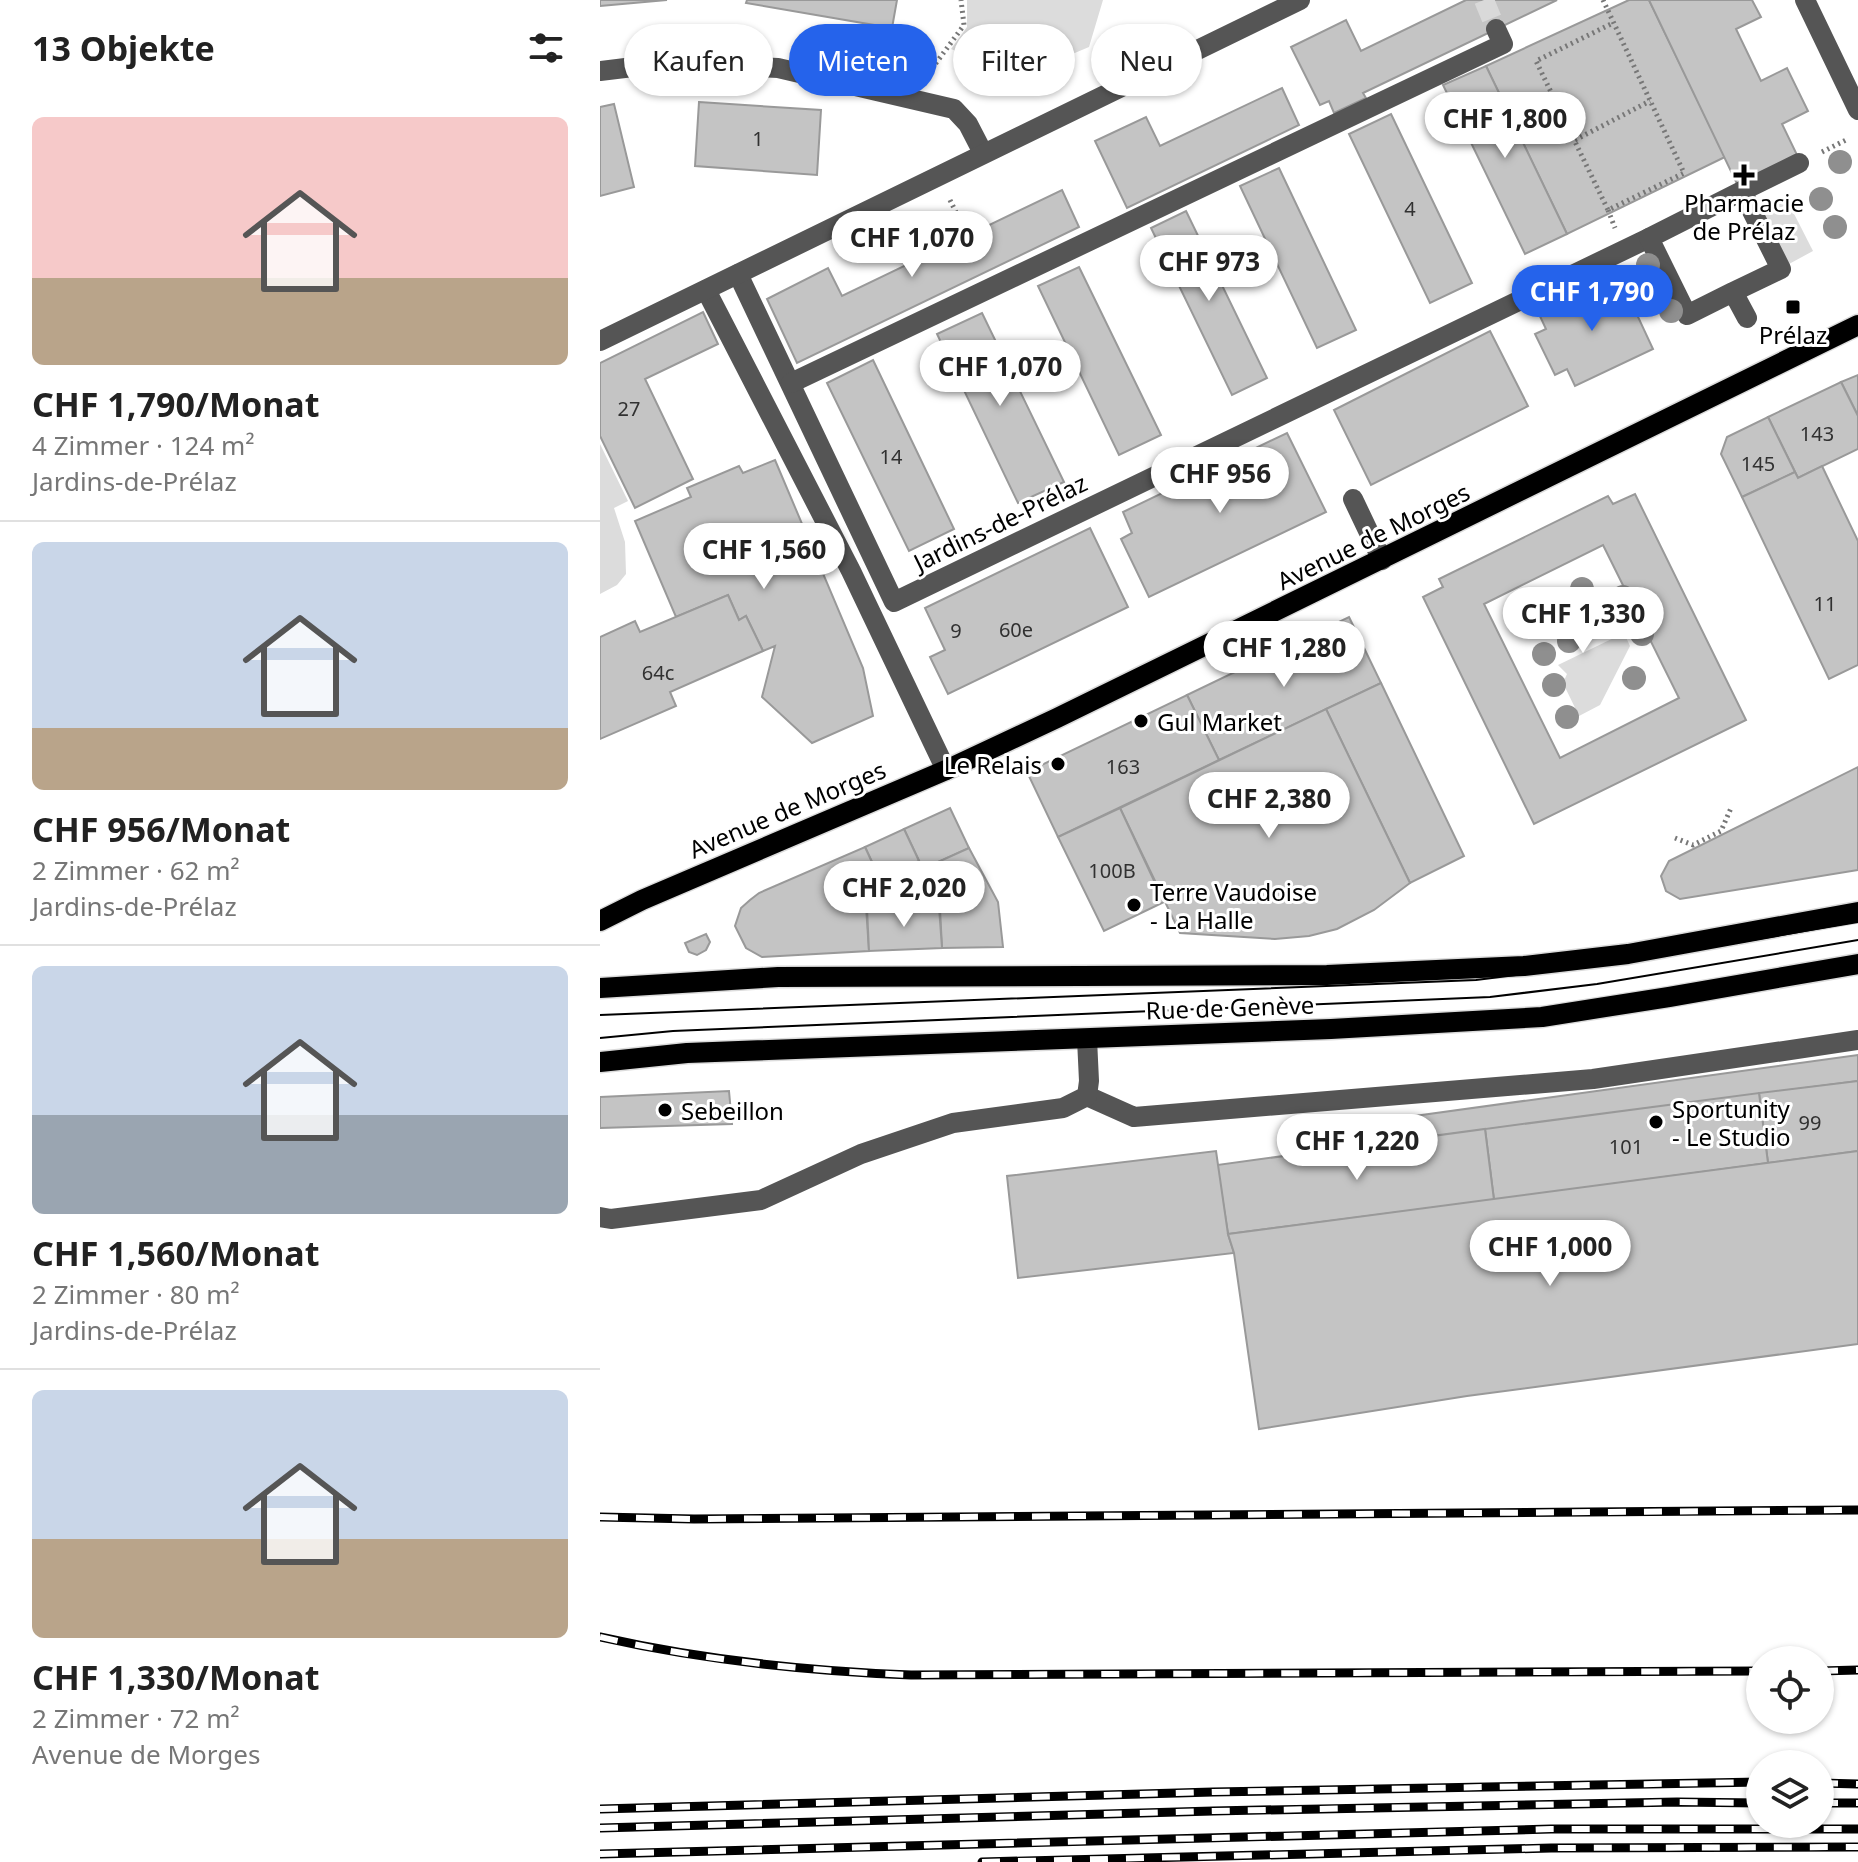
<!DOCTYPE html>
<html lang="de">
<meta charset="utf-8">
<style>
body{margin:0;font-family:"Noto Sans",sans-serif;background:#f6f6f6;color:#222;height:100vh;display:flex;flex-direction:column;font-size:30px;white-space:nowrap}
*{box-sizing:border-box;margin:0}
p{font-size:26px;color:#767676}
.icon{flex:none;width:44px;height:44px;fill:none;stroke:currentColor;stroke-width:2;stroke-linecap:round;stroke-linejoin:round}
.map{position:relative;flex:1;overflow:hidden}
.sheet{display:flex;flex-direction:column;background:#fff;width:600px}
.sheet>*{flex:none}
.banner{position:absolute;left:24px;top:24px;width:760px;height:72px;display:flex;gap:16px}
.buttons{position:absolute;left:1146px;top:1646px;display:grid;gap:16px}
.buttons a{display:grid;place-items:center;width:88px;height:88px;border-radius:50%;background:#fff;box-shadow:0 2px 6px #0004;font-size:40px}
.price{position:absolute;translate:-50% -68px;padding:0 18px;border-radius:28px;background:#fff;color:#222;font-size:26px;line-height:52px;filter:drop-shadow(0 2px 4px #0008)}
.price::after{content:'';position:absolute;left:50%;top:48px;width:24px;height:18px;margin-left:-12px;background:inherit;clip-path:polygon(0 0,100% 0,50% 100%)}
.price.active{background:#2563eb;color:#fff}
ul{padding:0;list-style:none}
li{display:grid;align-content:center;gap:16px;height:424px;padding:0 32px}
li+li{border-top:2px solid #e0e0e0}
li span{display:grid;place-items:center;height:248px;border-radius:12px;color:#555}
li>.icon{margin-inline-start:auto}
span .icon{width:144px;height:144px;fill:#fffc;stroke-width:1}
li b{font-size:34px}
h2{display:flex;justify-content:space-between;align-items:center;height:96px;padding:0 32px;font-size:34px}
.chip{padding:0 28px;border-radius:36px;background:#fff;box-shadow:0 2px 6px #0004;font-size:28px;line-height:72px}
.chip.active{background:#2563eb;color:#fff}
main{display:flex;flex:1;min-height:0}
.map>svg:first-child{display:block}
.park{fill:#dcdcdc}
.building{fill:#c4c4c4;stroke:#999;stroke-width:2;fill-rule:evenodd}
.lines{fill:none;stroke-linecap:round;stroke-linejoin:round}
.minor-tunnel{stroke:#d9d9d9;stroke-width:20;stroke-dasharray:20 10;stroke-linecap:butt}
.major-casing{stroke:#dbdbdb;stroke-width:23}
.path{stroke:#777;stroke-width:5;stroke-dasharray:2 4;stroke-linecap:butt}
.minor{stroke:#555;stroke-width:20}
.major{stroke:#000;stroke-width:20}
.tram{stroke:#000;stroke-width:2}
.rail-casing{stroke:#000;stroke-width:9}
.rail{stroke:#fff;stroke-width:6;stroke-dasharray:18;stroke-linecap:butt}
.tree{fill:#8f8f8f}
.poi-dot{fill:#000;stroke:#fff;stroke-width:3}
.labels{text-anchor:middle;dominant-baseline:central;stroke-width:6;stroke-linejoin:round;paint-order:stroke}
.number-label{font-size:20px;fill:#313131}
.poi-label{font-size:24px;fill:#000;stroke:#fff;text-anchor:start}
.street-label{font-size:24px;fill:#000;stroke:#fff}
</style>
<main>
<section class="sheet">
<h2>13 Objekte<svg class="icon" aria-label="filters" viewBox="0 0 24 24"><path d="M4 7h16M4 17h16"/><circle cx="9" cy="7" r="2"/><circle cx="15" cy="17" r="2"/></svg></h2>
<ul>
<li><span style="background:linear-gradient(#f6c9c9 65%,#b9a48a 0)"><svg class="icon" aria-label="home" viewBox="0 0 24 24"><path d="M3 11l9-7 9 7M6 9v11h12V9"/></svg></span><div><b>CHF 1,790/Monat</b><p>4 Zimmer · 124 m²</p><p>Jardins-de-Prélaz</p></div></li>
<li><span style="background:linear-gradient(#c9d6e8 75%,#b9a48a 0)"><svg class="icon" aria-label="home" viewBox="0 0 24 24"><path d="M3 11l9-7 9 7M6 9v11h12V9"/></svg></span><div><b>CHF 956/Monat</b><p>2 Zimmer · 62 m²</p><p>Jardins-de-Prélaz</p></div></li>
<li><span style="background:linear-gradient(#c9d6e8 60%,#9aa5b1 0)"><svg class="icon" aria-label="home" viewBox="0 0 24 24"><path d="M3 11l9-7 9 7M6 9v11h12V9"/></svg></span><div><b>CHF 1,560/Monat</b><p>2 Zimmer · 80 m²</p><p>Jardins-de-Prélaz</p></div></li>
<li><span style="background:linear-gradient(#c9d6e8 60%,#b9a48a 0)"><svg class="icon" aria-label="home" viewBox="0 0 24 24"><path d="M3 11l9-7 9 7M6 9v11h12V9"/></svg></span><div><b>CHF 1,330/Monat</b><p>2 Zimmer · 72 m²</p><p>Avenue de Morges</p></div></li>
</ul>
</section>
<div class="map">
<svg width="1258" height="1862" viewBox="0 0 1258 1862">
<rect width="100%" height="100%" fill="#fff"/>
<g class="park">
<path d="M367,0h136l-14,47 -45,19 -43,4 -50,-21 16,-22z"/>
<path d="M1186,198l27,53 -24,13 -27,-54z"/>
<path d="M0,444l28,57 -14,7 11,34 1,32 -9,11 -17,9z"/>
<path d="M1024,633l6,13 -30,59 -21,11 -16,-33 4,-9 -9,-9z"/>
</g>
<g class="building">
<path d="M0,0h67l-67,6z"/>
<path d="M147,0h150l-5,28 -146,-25z"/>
<path d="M866,0h91l-194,93 3,5 -32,15 -5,-12 -9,4 -29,-58 55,-27 15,31z"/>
<path d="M1029,0h20l76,157 -158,77 -81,-168z"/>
<path d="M1049,0h103l9,17 -25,12 25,52 26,-13 21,43 -26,13 16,33 -60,29z"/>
<path d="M886,66l81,168 -42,20 -82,-169z"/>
<path d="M682,88l17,37 -172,83 -32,-67 51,-24 14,29z"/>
<path d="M99,102l122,8 -4,65 -122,-9z"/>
<path d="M14,104l20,83 -34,9v-89z"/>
<path d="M791,114l81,169 -42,20 -81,-169z"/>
<path d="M679,168l77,162 -39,18 -77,-162z"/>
<path d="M462,190l17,37 -282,136 -30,-64 61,-31 14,28z"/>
<path d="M586,211l81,167 -35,17 -81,-167z"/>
<path d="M479,267l82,168 -42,20 -81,-169z"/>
<path d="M1006,280l8,17 12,-6 27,58 -78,37 -8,-17 -12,6 -20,-41 11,-5 -8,-17z"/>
<path d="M103,312l15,32 -73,35 48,100 -58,29 -35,-72v-73z"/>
<path d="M382,313l82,169 -46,21 -81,-169z"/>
<path d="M890,331l38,75 -157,79 -37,-75z"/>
<path d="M273,360l81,169 -45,22 -82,-168z"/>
<path d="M1258,375v41l-17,-34z"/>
<path d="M1241,382l17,34v33l-60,29 -30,-61z"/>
<path d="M1168,417l27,55 -53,25 -21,-43 6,-17z"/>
<path d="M687,433l39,79 -177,85 -28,-58 11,-6 -9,-21z"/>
<path d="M175,460l88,208 10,48 -61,27 -50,-46 13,-51 -12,5 -17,-35 -7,4 -11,-25 -52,22 -41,-96 56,-24 -4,-9 52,-22 4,7z"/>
<path d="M1222,466l36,75v124l-29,14 -87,-182 53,-25 3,6z"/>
<path d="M1035,494l111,226 -212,104 -111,-227 20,-10 -4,-8 169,-83 5,8zM1003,545l76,153 -119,60 -76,-154z"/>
<path d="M490,528l38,79 -180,87 -18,-37 15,-7 -20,-42z"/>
<path d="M128,595l11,25 7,-4 17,35 -93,41 6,14 -76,33v-102l35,-16 5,11z"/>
<path d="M749,617l32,66 -162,77 -32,-65z"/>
<path d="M781,683l83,173 -54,27 -84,-174z"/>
<path d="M587,695l32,65 -161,77 -31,-65z"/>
<path d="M726,709l84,174 -36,27 -37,19 -28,7 -34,3 -95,-6 -60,-125z"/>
<path d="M1258,767v103l-178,29 -14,-8 -5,-15 8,-15z"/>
<path d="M350,808l19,40 -46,21 -19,-40z"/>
<path d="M520,808l44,94 -60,29 -46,-94z"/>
<path d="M304,829l15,32 -39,18 -15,-32z"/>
<path d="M265,847l17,37 -17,7 4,60 -107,6 -16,-9 -11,-22 6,-18 9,-8 9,-7z"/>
<path d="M369,848l29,54 5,45 -61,1 -3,-59 -10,-23z"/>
<path d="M339,907l3,41 -73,3 -2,-43z"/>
<path d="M106,934l4,8 -4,8 -9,5 -8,-3 -4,-9z"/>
<path d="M1258,1055v26l-521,68 -3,-22z"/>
<path d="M1258,1081v70l-90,12 -9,-70z"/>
<path d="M129,1091l3,33 -132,4v-31z"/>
<path d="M1159,1093l9,70 -274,37 -9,-71z"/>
<path d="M885,1129l9,71 -266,34 -11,-69z"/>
<path d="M616,1151l12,83 6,19 -216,25 -11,-102z"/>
<path d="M1258,1151v193l-391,52 -208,33 -25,-176 -6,-19z"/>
</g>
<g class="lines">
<path class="minor-tunnel" d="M884,0l12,29"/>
<defs>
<g id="major">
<path d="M0,921l42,-21 304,-130 111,-52 801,-393"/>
<path d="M0,988l178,-11 549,-2 197,-9 104,-12 230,-42"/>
<path d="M0,1062l87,-9 644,-24 211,-12 127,-20 189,-33"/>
</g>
</defs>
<use href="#major" class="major-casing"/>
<g class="path">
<path d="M1003,0l81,173 -76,37 -72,-149 77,-38"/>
<path d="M325,78l39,-53 -3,-25"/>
<path d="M975,140l75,-39"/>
<path d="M1222,152l24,-12"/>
<path d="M350,200l17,35"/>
<path d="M1008,210l7,18"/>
<path d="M1075,838l18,7 28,-14 10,-23"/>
</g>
<g class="minor">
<path d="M1205,0l53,110"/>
<path d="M0,71l66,-8 112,5 176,41 14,15 15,29"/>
<path d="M1142,191l57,-28"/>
<path d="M138,274l156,328 755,-364"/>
<path d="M106,290l145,281 95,199"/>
<path d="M1133,292l48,-23 -39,-78 -93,47 38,77 46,-23 14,26"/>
<path d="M0,341l700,-341"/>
<path d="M191,383l712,-339 -7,-15"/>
<path d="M753,499l29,61"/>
<path d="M487,1096l47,21 459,-38 265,-39"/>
<path d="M0,1217l11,2 150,-19 100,-46 92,-31 110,-15 24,-12 2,-15 -2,-42"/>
</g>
<use href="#major" class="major"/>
<g class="tram">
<path d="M0,1015l876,-35 152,-19 230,-39"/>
<path d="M0,1038l73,-7 817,-34 107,-13 261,-44"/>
</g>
<defs>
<g id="rail">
<path d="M0,1517l94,2 1164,-9"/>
<path d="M0,1637c102,23 207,34 311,38l849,-4"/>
<path d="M1220,1671l38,-1"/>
<path d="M1220,1783l38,1"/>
<path d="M1220,1803h38"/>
<path d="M0,1809l613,-17 547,-10"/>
<path d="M0,1828l613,-17 464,-9 83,1"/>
<path d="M0,1854l951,-25h307"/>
<path d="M382,1862l569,-14 307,-1"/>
</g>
</defs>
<use href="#rail" class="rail-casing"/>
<use href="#rail" class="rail"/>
</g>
<g class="tree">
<circle cx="1240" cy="162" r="12"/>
<circle cx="1221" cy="199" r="12"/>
<circle cx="1235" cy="227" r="12"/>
<circle cx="1048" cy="265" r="12"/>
<circle cx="1060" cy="288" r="12"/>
<circle cx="1071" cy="311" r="12"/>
<circle cx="982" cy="589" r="12"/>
<circle cx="1023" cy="597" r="12"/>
<circle cx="959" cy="602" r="12"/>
<circle cx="928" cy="611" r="12"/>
<circle cx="1005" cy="625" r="12"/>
<circle cx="1042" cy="634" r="12"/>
<circle cx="969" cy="641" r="12"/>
<circle cx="944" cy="654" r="12"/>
<circle cx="1034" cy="678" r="12"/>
<circle cx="954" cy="685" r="12"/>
<circle cx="967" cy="717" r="12"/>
</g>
<g class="poi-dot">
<path d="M1140 163h8v8h8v8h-8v8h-8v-8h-8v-8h8z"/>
<rect x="1185" y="299" width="16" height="16" rx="4"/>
<circle cx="541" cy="721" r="8"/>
<circle cx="458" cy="764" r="8"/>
<circle cx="534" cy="905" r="8"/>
<circle cx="65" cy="1110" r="8"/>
<circle cx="1056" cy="1122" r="8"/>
</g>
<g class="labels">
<g class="number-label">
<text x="158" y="138">1</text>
<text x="810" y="208">4</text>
<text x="29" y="408">27</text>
<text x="1217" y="433">143</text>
<text x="291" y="456">14</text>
<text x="1158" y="463">145</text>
<text x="1225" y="603">11</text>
<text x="416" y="629">60e</text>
<text x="356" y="630">9</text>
<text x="58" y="672">64c</text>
<text x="523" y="766">163</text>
<text x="512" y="870">100B</text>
<text x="1210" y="1122">99</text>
<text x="1026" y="1146">101</text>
</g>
<g class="poi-label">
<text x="1144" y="202" text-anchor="middle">Pharmacie<tspan x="1144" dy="28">de Prélaz</tspan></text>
<text x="1193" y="334" text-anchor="middle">Prélaz</text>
<text x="557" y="721">Gul Market</text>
<text x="442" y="764" text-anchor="end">Le Relais</text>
<text x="550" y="891">Terre Vaudoise<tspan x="550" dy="28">- La Halle</tspan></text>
<text x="1072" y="1108">Sportunity<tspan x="1072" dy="28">- Le Studio</tspan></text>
<text x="81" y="1110">Sebeillon</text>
</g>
<g class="street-label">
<text transform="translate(400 522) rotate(-26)">Jardins-de-Prélaz</text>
<text transform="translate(773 536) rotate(-26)">Avenue de Morges</text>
<text transform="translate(187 809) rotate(-23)">Avenue de Morges</text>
<text transform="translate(630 1007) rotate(-2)">Rue de Genève</text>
</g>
</g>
</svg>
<div class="buttons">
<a><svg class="icon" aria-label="locate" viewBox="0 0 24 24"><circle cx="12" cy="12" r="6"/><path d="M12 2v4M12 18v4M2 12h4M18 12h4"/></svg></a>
<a><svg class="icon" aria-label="layers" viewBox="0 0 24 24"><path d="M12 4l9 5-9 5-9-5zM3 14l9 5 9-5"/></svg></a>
</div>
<b class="price" style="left:905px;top:160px">CHF 1,800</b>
<b class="price" style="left:312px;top:279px">CHF 1,070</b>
<b class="price" style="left:609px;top:303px">CHF 973</b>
<b class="price active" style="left:992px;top:333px">CHF 1,790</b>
<b class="price" style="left:400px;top:408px">CHF 1,070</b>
<b class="price" style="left:620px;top:515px">CHF 956</b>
<b class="price" style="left:164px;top:591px">CHF 1,560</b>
<b class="price" style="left:983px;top:655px">CHF 1,330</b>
<b class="price" style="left:684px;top:689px">CHF 1,280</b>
<b class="price" style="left:669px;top:840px">CHF 2,380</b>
<b class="price" style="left:304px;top:929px">CHF 2,020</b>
<b class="price" style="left:757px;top:1182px">CHF 1,220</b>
<b class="price" style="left:950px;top:1288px">CHF 1,000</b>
<div class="banner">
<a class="chip">Kaufen</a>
<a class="chip active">Mieten</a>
<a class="chip">Filter</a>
<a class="chip">Neu</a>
</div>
</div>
</main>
